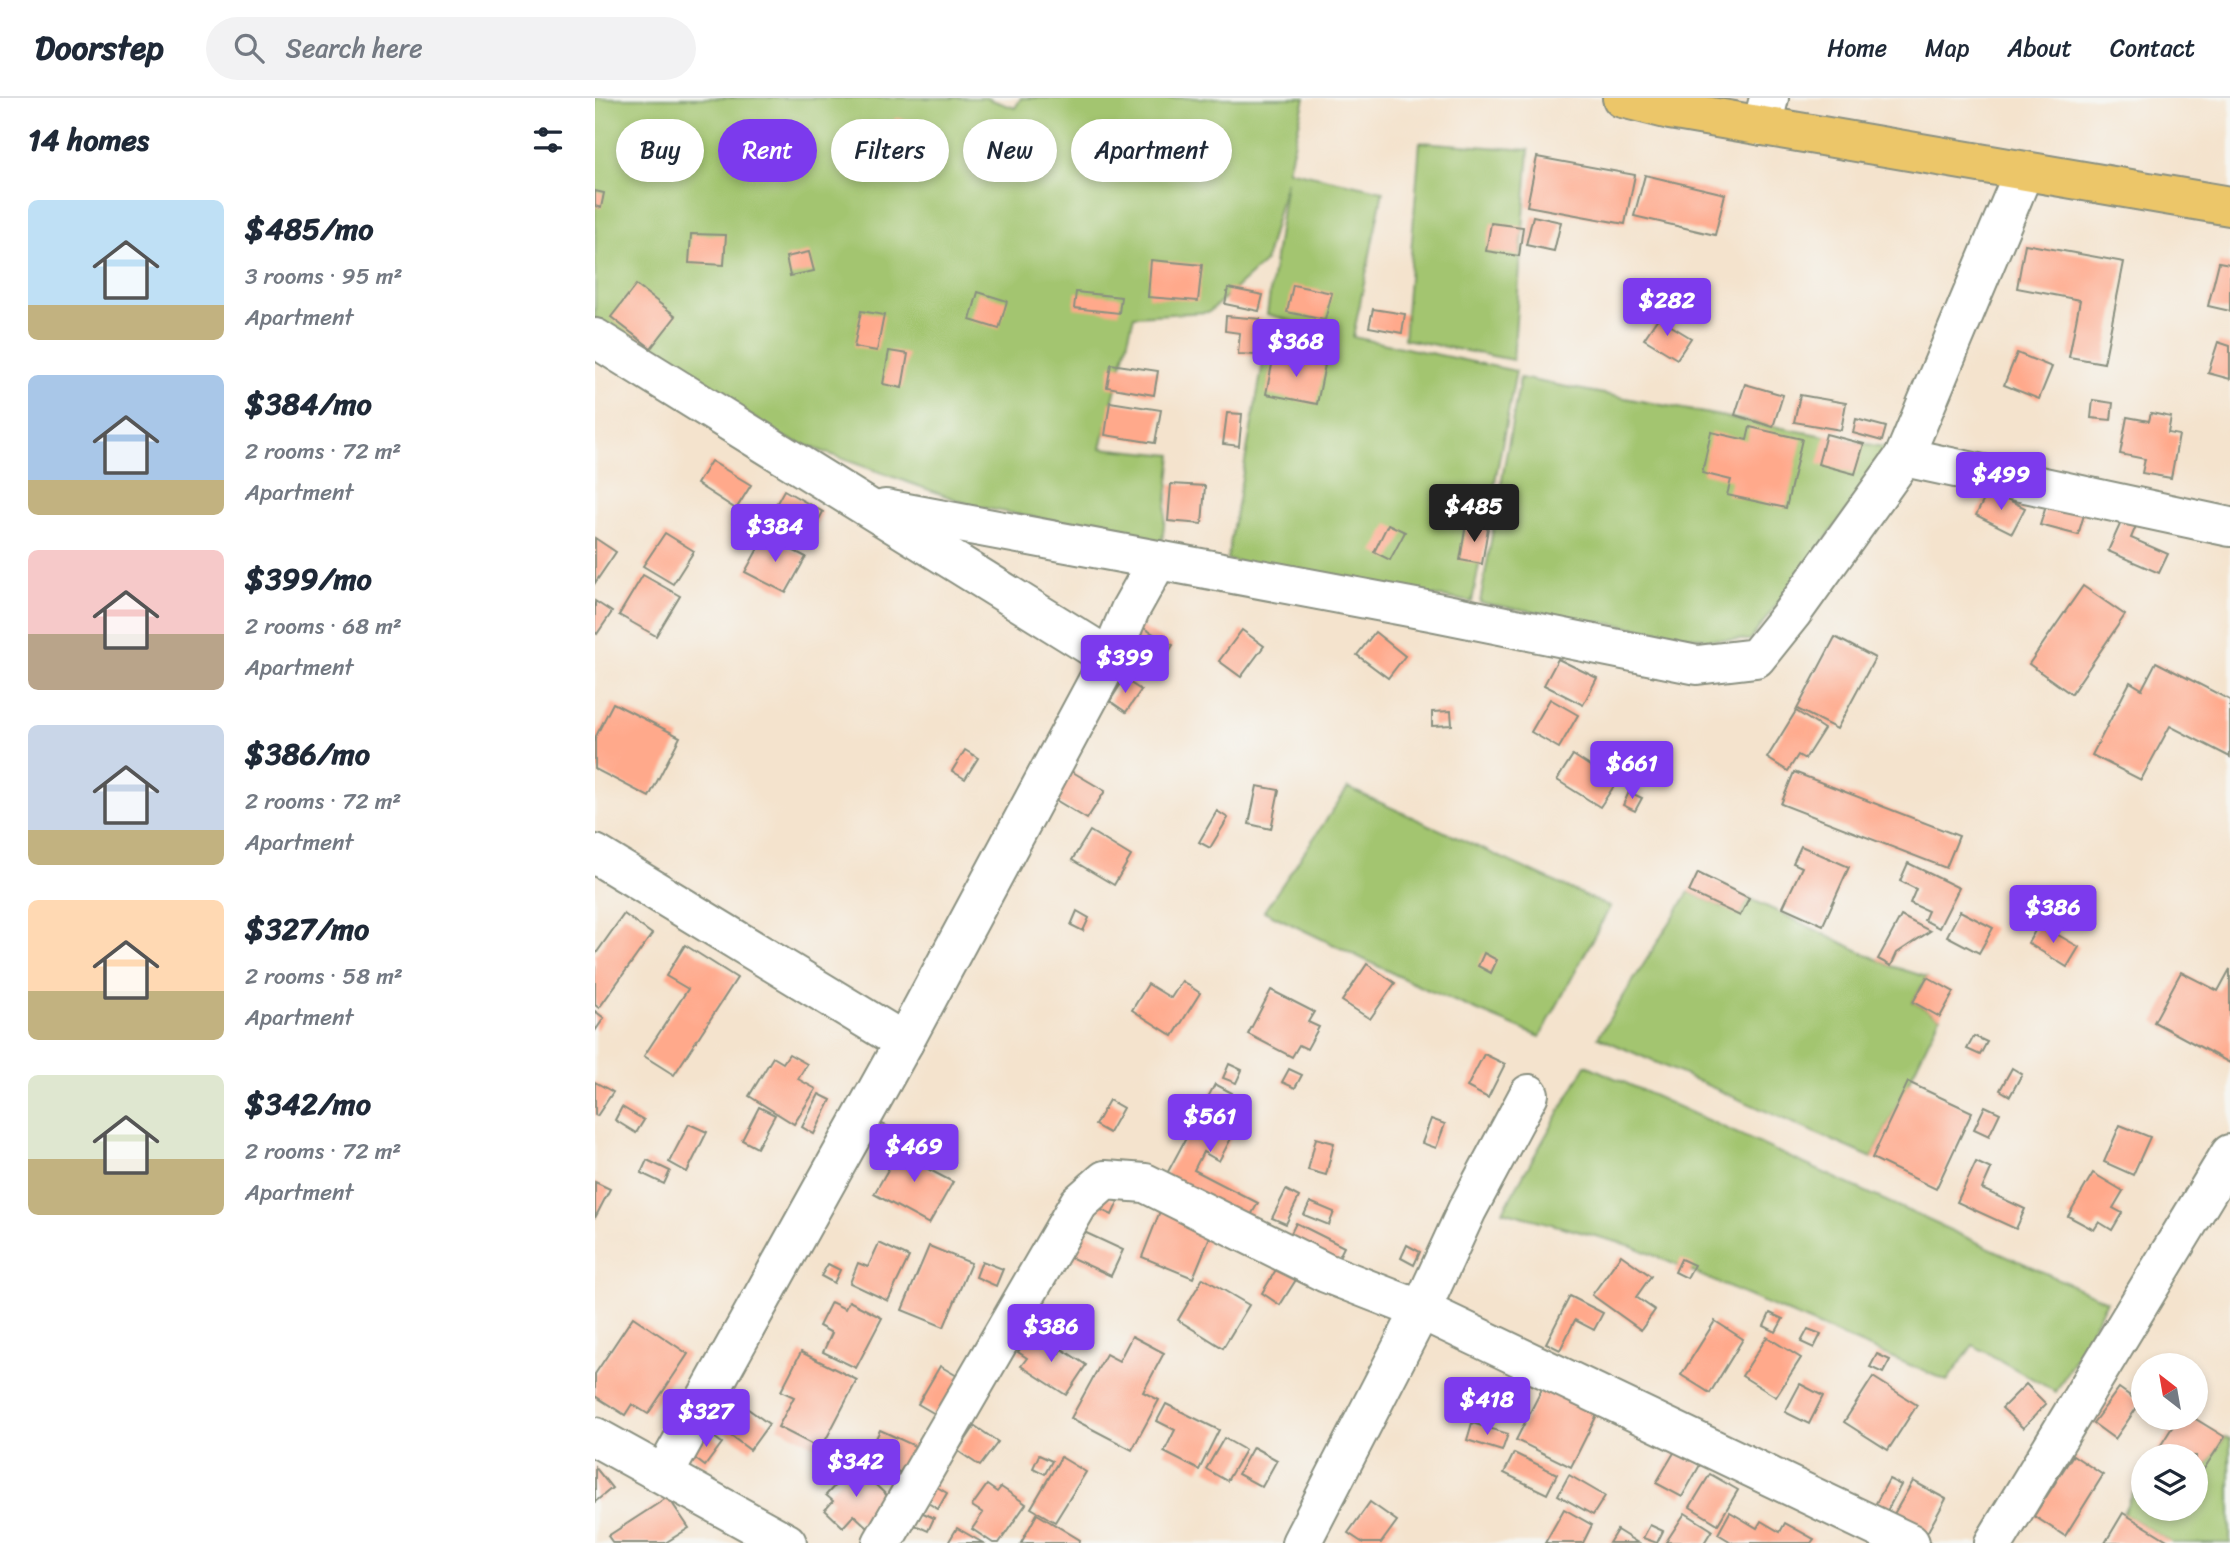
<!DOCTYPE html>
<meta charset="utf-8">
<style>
body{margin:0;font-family:Sriracha,sans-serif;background:#f2f2f3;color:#1f2937;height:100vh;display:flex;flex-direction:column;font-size:26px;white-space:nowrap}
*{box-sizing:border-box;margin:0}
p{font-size:23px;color:#747a83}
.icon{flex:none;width:38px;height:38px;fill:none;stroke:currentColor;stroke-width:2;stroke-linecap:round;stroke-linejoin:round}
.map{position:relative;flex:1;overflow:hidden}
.details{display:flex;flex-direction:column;background:#fff;width:595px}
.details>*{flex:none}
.hud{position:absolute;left:21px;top:21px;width:665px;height:63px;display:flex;gap:14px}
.needle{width:46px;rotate:329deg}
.buttons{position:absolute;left:1536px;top:1255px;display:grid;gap:14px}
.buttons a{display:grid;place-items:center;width:77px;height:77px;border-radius:50%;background:#fff;box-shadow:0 4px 10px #0003;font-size:35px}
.price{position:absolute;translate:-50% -60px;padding:0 16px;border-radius:7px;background:#7c3aed;color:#fff;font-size:23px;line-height:46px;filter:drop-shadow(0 2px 4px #0008)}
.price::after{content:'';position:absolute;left:50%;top:42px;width:21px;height:16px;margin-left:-10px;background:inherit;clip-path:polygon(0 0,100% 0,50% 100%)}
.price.active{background:#222;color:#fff}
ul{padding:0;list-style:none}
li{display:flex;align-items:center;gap:21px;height:175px;padding:0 28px}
li span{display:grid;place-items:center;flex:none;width:196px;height:140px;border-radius:10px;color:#555}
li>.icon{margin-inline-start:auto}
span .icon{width:84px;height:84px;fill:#fffc;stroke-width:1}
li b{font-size:30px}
h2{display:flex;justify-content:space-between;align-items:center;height:84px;padding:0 28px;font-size:30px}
.chip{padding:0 24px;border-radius:32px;background:#fff;box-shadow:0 4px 10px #0003;font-size:24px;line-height:63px}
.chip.active{background:#7c3aed;color:#fff}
header{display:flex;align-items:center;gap:42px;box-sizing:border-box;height:98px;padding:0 35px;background:#fff;border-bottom:2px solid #e0e1e3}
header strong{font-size:33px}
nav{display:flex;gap:38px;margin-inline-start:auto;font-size:24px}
.search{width:490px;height:63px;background:#f2f2f3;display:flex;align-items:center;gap:18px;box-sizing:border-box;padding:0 24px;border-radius:38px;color:#747a83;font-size:26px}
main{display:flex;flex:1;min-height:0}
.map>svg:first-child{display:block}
.green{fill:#a3c56f;stroke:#618152;stroke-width:2}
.building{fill:#ffa98b}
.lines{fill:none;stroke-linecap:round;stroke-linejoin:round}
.minor-casing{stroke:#8a9080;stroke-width:42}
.highway-casing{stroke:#8a9080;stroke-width:42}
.minor{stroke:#fff;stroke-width:38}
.highway{stroke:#ecc669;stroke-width:38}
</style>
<header>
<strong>Doorstep</strong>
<div class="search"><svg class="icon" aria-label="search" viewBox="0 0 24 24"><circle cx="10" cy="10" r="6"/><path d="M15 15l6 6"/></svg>Search here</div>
<nav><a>Home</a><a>Map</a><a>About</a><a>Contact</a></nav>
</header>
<main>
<section class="details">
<h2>14 homes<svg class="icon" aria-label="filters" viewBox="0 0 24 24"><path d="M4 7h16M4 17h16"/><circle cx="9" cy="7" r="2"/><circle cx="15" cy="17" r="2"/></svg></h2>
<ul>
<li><span style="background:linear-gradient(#bfe0f5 75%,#c2b280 0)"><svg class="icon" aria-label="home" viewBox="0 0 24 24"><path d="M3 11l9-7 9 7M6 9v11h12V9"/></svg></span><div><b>$485/mo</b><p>3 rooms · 95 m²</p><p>Apartment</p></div></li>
<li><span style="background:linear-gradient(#a9c7e8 75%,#c2b280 0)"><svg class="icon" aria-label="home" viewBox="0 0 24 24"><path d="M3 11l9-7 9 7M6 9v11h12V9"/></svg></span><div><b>$384/mo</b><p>2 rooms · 72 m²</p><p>Apartment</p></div></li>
<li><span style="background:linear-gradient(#f6c9c9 60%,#b9a48a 0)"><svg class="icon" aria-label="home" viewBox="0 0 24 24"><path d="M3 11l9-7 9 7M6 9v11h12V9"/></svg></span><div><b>$399/mo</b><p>2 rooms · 68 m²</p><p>Apartment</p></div></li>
<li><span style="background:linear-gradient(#c9d6e8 75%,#c2b280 0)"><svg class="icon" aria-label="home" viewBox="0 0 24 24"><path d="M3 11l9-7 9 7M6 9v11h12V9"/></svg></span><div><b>$386/mo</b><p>2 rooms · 72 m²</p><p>Apartment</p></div></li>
<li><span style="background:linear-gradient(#ffd9b3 65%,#c2b280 0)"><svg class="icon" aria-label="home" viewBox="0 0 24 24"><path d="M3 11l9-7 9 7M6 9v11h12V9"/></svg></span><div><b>$327/mo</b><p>2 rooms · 58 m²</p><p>Apartment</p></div></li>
<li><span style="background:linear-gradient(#dfe7d0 60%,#c2b280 0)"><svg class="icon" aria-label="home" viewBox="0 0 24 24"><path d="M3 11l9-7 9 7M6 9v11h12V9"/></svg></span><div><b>$342/mo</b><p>2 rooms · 72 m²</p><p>Apartment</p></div></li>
</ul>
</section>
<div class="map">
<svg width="1635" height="1445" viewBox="0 0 1635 1445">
<rect width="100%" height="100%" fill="#f6f6f2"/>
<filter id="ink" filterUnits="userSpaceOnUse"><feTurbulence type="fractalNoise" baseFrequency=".0143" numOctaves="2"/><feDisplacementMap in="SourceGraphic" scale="14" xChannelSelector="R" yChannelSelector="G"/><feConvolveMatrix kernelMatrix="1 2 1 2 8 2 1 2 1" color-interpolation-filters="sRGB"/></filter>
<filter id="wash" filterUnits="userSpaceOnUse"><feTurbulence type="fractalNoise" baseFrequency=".00686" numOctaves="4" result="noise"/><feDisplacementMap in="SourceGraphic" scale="28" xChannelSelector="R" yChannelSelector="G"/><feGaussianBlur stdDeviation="1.57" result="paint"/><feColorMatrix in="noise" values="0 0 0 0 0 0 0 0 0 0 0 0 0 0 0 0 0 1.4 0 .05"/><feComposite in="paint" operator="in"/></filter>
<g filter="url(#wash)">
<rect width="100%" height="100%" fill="#f4e3cd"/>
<g class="green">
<path d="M0,0h391l29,10 6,-10h284l-17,72 95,21 -30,146 163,34 -44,231 -245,-42 38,-208 17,-30 52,11 -67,-19 19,-133 -21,81 -56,50 -75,4 -33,132 71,7 -10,87 -188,-36 -189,-68 -190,-120z"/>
<path d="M825,44l109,8 -16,210 -109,-21z"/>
<path d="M925,280l373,71 -143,191 -43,-1 -227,-36z"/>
<path d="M753,690l262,119 -70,130 -119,-50 -157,-76z"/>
<path d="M1094,794l51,23 9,-17 142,68 36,11 -14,25 27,15 -68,141 -274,-121z"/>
<path d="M991,967l521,236 -51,91 -83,-47 -26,36 -315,-135 -129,-35z"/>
<path d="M1630,1339l5,2v104h-58l-49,-30 18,-36 3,2v29h52v-27z"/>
</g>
<g id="blocks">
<g class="building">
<path d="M300,20l33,5 -4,26 -33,-6z"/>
<path d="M942,59l98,18 -10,49 -98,-18z"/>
<path d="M1050,77l80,19 -10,41 -81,-19z"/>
<path d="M0,93l9,2 -3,15 -6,-2z"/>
<path d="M938,118l28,6 -7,29 -28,-6z"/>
<path d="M896,125l32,4 -4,29 -33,-5z"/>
<path d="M96,136l35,1 -2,30 -35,-2z"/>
<path d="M1430,146l99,18 -20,101 -35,-6 11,-57 -63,-12z"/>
<path d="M214,154l5,19 -24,5 -4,-19z"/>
<path d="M556,162l51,5 -4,36 -50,-4z"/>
<path d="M1624,164l11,2v47l-22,-5z"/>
<path d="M41,187l40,31 -25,32 -40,-31z"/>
<path d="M698,187l39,8 -7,27 -38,-8z"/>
<path d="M633,190l35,7 -4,16 -34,-7z"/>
<path d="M383,194l29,9 -8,28 -29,-9z"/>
<path d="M481,194l45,5 -2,16 -45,-5z"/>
<path d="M778,211l32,5 -3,19 -33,-6z"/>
<path d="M266,213l23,4 -7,36 -23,-4z"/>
<path d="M631,218l34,3 -3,36 -19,-1 2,-21 -15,-2z"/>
<path d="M1063,220l33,20 -14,21 -33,-20z"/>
<path d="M1623,244l12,4v33l-22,-6z"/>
<path d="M294,253l19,3 -6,34 -19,-4z"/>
<path d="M1422,255l35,14 -13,32 -35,-14z"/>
<path d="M679,257l51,10 -8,39 -51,-10z"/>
<path d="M516,266l47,7 -4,24 -47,-8z"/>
<path d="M1150,286l38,11 -10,32 -38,-12z"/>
<path d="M1205,297l46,8 -5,27 -47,-8z"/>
<path d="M1498,302l20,3 -2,17 -20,-2z"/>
<path d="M515,304l51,8 -6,33 -50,-8z"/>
<path d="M632,315l15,1 -3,32 -16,-2z"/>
<path d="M1556,315l20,4 -3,16 11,2 -8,43 -29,-5 3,-14 -25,-5 7,-37 22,4z"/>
<path d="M1261,321l30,8 -4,14 -29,-8z"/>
<path d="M1155,329l52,12 -16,69 -59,-13 4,-15 -29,-7 9,-41 36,8z"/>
<path d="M1231,336l38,10 -9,30 -37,-10z"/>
<path d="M116,363l40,24 -15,24 -39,-25z"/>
<path d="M576,386l34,2 -3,38 -34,-3z"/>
<path d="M189,392l39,22 -20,36 -39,-22z"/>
<path d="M1394,392l36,18 -13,25 -36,-18z"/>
<path d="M1454,399l37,11 -8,27 -38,-10z"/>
<path d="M1527,422l14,6 -5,12 37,16 -9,19 -51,-22z"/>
<path d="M793,426l17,8 -15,28 -16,-8z"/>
<path d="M871,426l22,4 -6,36 -22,-4z"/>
<path d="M70,435l29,18 -21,33 -30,-18z"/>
<path d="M170,438l41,21 -20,36 -41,-21z"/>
<path d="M0,440l21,14 -21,31z"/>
<path d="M48,477l37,21 -24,40 -37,-21z"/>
<path d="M1488,488l42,29 -54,79 -42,-30z"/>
<path d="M0,503l17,11 -15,22 -2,-2z"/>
<path d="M545,528l33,19 -10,16 -32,-19z"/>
<path d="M647,532l22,16 -23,31 -22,-16z"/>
<path d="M780,534l30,24 -17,22 -31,-23z"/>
<path d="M1240,539l40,21 -38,71 -40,-20z"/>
<path d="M963,561l39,19 -14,27 -39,-20z"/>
<path d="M1561,564l74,38v57l-60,-31 -29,54 -49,-25 38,-73 12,7z"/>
<path d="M529,581l17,11 -15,22 -16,-11z"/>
<path d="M955,601l28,16 -19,33 -28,-16z"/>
<path d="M18,605l67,34 -31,60 -54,-28v-31z"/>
<path d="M856,613l1,14 -20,1v-14z"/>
<path d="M1201,613l28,18 -19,30 -7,-4 -10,16 -21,-13z"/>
<path d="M370,652l13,8 -13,21 -13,-8z"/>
<path d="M978,657l43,28 -16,24 -43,-27z"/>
<path d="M476,673l34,20 -18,28 -33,-20z"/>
<path d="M1199,674l165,64 -13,32 -165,-64z"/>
<path d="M662,688l22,4 -8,39 -22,-5z"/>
<path d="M1034,694l13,6 -7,13 -12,-6z"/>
<path d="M622,713l11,7 -18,30 -11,-6z"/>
<path d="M495,733l41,25 -17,29 -42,-25z"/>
<path d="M1206,748l48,21 -26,58 -40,-18 19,-40 -9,-4z"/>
<path d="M1313,765l51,25 -20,40 -15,-8 4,-9 -18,-8 6,-14 -16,-8z"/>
<path d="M1103,775l51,25 -9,18 -51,-24z"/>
<path d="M482,813l12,7 -6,13 -12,-6z"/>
<path d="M1365,813l33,17 -14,25 -32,-17z"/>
<path d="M29,816l28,20 -53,74 -4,-3v-50z"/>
<path d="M1306,818l29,15 -33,22 -6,13 -13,-7z"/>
<path d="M1444,826l40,23 -12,20 -39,-24z"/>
<path d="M90,847l52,33 -63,97 -30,-19 44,-67 -22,-13z"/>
<path d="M889,855l13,7 -6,13 -13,-7z"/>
<path d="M772,866l28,19 -25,36 -28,-18z"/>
<path d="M1635,871v94l-76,-41 27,-50 37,19z"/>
<path d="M1332,879l27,15 -14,25 -27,-15z"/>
<path d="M587,883l18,12 -27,43 -41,-26 16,-26 23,14z"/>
<path d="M676,892l43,22 -6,10 11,5 -12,22 -8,-4 -7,12 -44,-23z"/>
<path d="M0,913l9,7 -9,13z"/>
<path d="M1379,938l13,6 -7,13 -13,-6z"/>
<path d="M194,956l18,10 -9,15 18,10 -22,35 -45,-28 24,-39 10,6z"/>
<path d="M889,956l21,10 -17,34 -21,-11z"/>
<path d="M634,966l13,6 -6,13 -13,-5z"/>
<path d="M1417,970l10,6 -12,22 -10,-6z"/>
<path d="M694,971l13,6 -7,13 -13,-6z"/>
<path d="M0,984l18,10 -16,24 -2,-1z"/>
<path d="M1313,984l64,30 -36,77 -64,-31z"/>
<path d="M620,986l17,9 -7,13 18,10 -24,45 -16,-9 -9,18 64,33 -8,14 -87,-36z"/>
<path d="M224,996l12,6 -17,34 -12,-7z"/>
<path d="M514,1002l14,8 -14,25 -14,-8z"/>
<path d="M1390,1008l15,7 -11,23 -15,-7z"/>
<path d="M27,1009l22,13 -8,13 -21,-13z"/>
<path d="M164,1009l16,8 -18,33 -15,-8z"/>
<path d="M836,1021l14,5 -9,24 -14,-5z"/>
<path d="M94,1026l18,8 -20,40 -18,-10z"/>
<path d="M287,1026l20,9 -11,23 -19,-9z"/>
<path d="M1525,1027l30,12 -17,38 -29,-13z"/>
<path d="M721,1040l18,5 -8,32 -18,-5z"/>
<path d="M310,1042l28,15 -7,13 27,14 -24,42 -55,-30z"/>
<path d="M52,1062l23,11 -6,13 -23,-11z"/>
<path d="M1381,1064l15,7 -9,20 43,20 -9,20 -59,-27z"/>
<path d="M1498,1075l30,18 -10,17 9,5 -10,17 -13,-8 -5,8 -26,-14z"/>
<path d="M0,1084l15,7 -15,29z"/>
<path d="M691,1092l13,7 -13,27 -14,-6z"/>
<path d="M510,1098l13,6 -6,13 -13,-6z"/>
<path d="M569,1103l52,21 -23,56 -51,-21z"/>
<path d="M715,1104l24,10 -5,13 -25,-10z"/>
<path d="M701,1125l48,24 -10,20 -48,-24z"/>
<path d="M487,1133l41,19 -12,26 -41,-19z"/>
<path d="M284,1145l30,14 -21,44 -38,-18 8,-20 10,4z"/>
<path d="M812,1147l13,7 -6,13 -13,-7z"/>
<path d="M334,1148l42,17 -27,64 -42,-17z"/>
<path d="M1026,1157l30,21 -15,21 19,13 -14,20 -49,-35z"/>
<path d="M1086,1161l13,6 -7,13 -12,-6z"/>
<path d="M387,1163l21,8 -7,17 -20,-9z"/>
<path d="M685,1165l19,12 -19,30 -18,-12z"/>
<path d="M233,1166l12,6 -6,13 -13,-7z"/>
<path d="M608,1180l46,27 -26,43 -45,-28z"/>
<path d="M975,1198l33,17 -9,17 -19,-10 -15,30 -14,-7z"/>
<path d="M254,1203l33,17 -26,50 -33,-16 9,-19 -13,-7 12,-24 14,7z"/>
<path d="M1175,1215l13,6 -7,13 -12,-6z"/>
<path d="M38,1219l55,37 -40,60 -16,-10 -7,11 -30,-19v-22z"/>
<path d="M1120,1223l28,18 -33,54 -29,-18z"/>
<path d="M1213,1231l13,5 -7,14 -13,-6z"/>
<path d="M436,1236l29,19 2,-4 24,16 -20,30 -45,-29 6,-8 -9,-6z"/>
<path d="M537,1238l32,17 -21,39 16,8 -27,50 -61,-32 35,-64 13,7z"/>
<path d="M1172,1239l34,21 -25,39 -34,-21z"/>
<path d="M206,1254l56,28 -36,69 -43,-22 16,-30 -13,-6z"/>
<path d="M1282,1256l13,6 -7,13 -13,-6z"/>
<path d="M345,1268l24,14 -22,38 -24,-14z"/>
<path d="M1278,1279l44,28 -29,45 -44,-28z"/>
<path d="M1205,1286l23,12 -14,28 -24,-12z"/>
<path d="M1431,1286l20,20 -23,24 -21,-20z"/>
<path d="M949,1287l55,26 -28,56 -55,-27z"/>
<path d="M1524,1290l21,15 -25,36 -22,-16z"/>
<path d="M135,1298l39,28 -19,26 -39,-29z"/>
<path d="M571,1306l53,26 -20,40 -35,-18 11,-22 -18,-9z"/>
<path d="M1583,1320h16l31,19 -29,44v-25h-42z"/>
<path d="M877,1325l36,11 -6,17 -35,-11z"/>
<path d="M380,1328l23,16 -18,24 -22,-15z"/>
<path d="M285,1332l35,16 -12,28 -36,-17z"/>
<path d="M112,1334l15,11 -17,23 -16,-12z"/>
<path d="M629,1340l21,12 -18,31 -21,-12z"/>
<path d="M658,1349l24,13 -15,27 -24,-13z"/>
<path d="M1080,1353l25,14 -18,32 -26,-14z"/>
<path d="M919,1355l43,21 -10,20 -43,-21z"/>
<path d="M444,1357l13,6 -7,13 -12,-6z"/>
<path d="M1478,1357l30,20 -38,61 -31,-20z"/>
<path d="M466,1359l25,15 -31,50 -24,-14z"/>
<path d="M259,1367l38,35 -25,27 -13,-12 -11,12 -18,-17 8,-9 -7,-6z"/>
<path d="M0,1369l17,21 -17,14z"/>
<path d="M1115,1376l28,16 -20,34 -28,-17z"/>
<path d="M974,1377l36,21 -12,19 -35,-20z"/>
<path d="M1294,1381l12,6 -14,26 -12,-6z"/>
<path d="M1318,1383l33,18 -19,34 -33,-19z"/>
<path d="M337,1386l15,9 -9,16 -15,-9z"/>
<path d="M392,1387l10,7 4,-5 25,17 -27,39h-6l-21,-14 11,-16 -11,-7z"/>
<path d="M73,1399l21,31 -24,15h-52l-5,-7z"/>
<path d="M775,1404l27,19 -16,22h-18l-15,-10z"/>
<path d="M969,1411l28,16 -9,18h-38z"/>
<path d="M326,1414l13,6 -6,13 -13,-6z"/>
<path d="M1135,1414l27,16 4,-7 19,11 5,-9 29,16 -3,4h-78l-15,-9z"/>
<path d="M1090,1415l27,17 -8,13 -38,-1z"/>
<path d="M1528,1415l49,30h-67z"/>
<path d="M442,1416l43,26 -1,3h-58z"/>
<path d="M1055,1427l13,6 -6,12 -14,-5z"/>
<path d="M362,1430l26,15h-35z"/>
<path d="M1022,1432l21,13h-29z"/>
</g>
</g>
</g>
<g filter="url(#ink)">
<use href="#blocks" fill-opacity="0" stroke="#8a9080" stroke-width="2"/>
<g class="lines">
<defs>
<g id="minor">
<path d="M1167,28l7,-28"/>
<path d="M0,240l515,320 -206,384 -240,432"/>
<path d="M1309,359l326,70"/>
<path d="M290,411l546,102 266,54 59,-7 36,-45 112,-156 120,-286"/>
<path d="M515,560l20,-48 28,-50"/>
<path d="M0,756l309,188"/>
<path d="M0,1339l192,106"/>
<path d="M287,1445l197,-340 26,-23 40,3 181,90 95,37 46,-100 62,-116"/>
<path d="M706,1445l120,-233 489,233"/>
<path d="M1399,1445l236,-389"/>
</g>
<path id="highway" d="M1027,0l48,12 560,96"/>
</defs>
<use href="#minor" class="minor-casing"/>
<use href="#highway" class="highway-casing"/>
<use href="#minor" class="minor"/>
<use href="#highway" class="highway"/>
</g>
</g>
</svg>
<div class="buttons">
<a><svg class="needle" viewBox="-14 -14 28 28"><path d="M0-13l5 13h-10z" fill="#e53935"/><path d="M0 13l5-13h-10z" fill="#747a83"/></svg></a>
<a><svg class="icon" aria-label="layers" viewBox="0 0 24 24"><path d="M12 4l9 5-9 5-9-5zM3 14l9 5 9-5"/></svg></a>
</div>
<b class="price" style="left:1072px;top:240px">$282</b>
<b class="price" style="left:701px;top:281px">$368</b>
<b class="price" style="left:1406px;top:414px">$499</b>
<b class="price active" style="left:879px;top:446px">$485</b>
<b class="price" style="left:180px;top:466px">$384</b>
<b class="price" style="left:530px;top:597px">$399</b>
<b class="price" style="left:1037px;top:703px">$661</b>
<b class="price" style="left:1458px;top:847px">$386</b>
<b class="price" style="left:615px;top:1056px">$561</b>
<b class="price" style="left:319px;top:1086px">$469</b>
<b class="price" style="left:456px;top:1266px">$386</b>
<b class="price" style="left:892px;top:1339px">$418</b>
<b class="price" style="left:111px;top:1351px">$327</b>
<b class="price" style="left:261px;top:1401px">$342</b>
<div class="hud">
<a class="chip">Buy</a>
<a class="chip active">Rent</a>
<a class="chip">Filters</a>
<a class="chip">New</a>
<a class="chip">Apartment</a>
</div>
</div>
</main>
